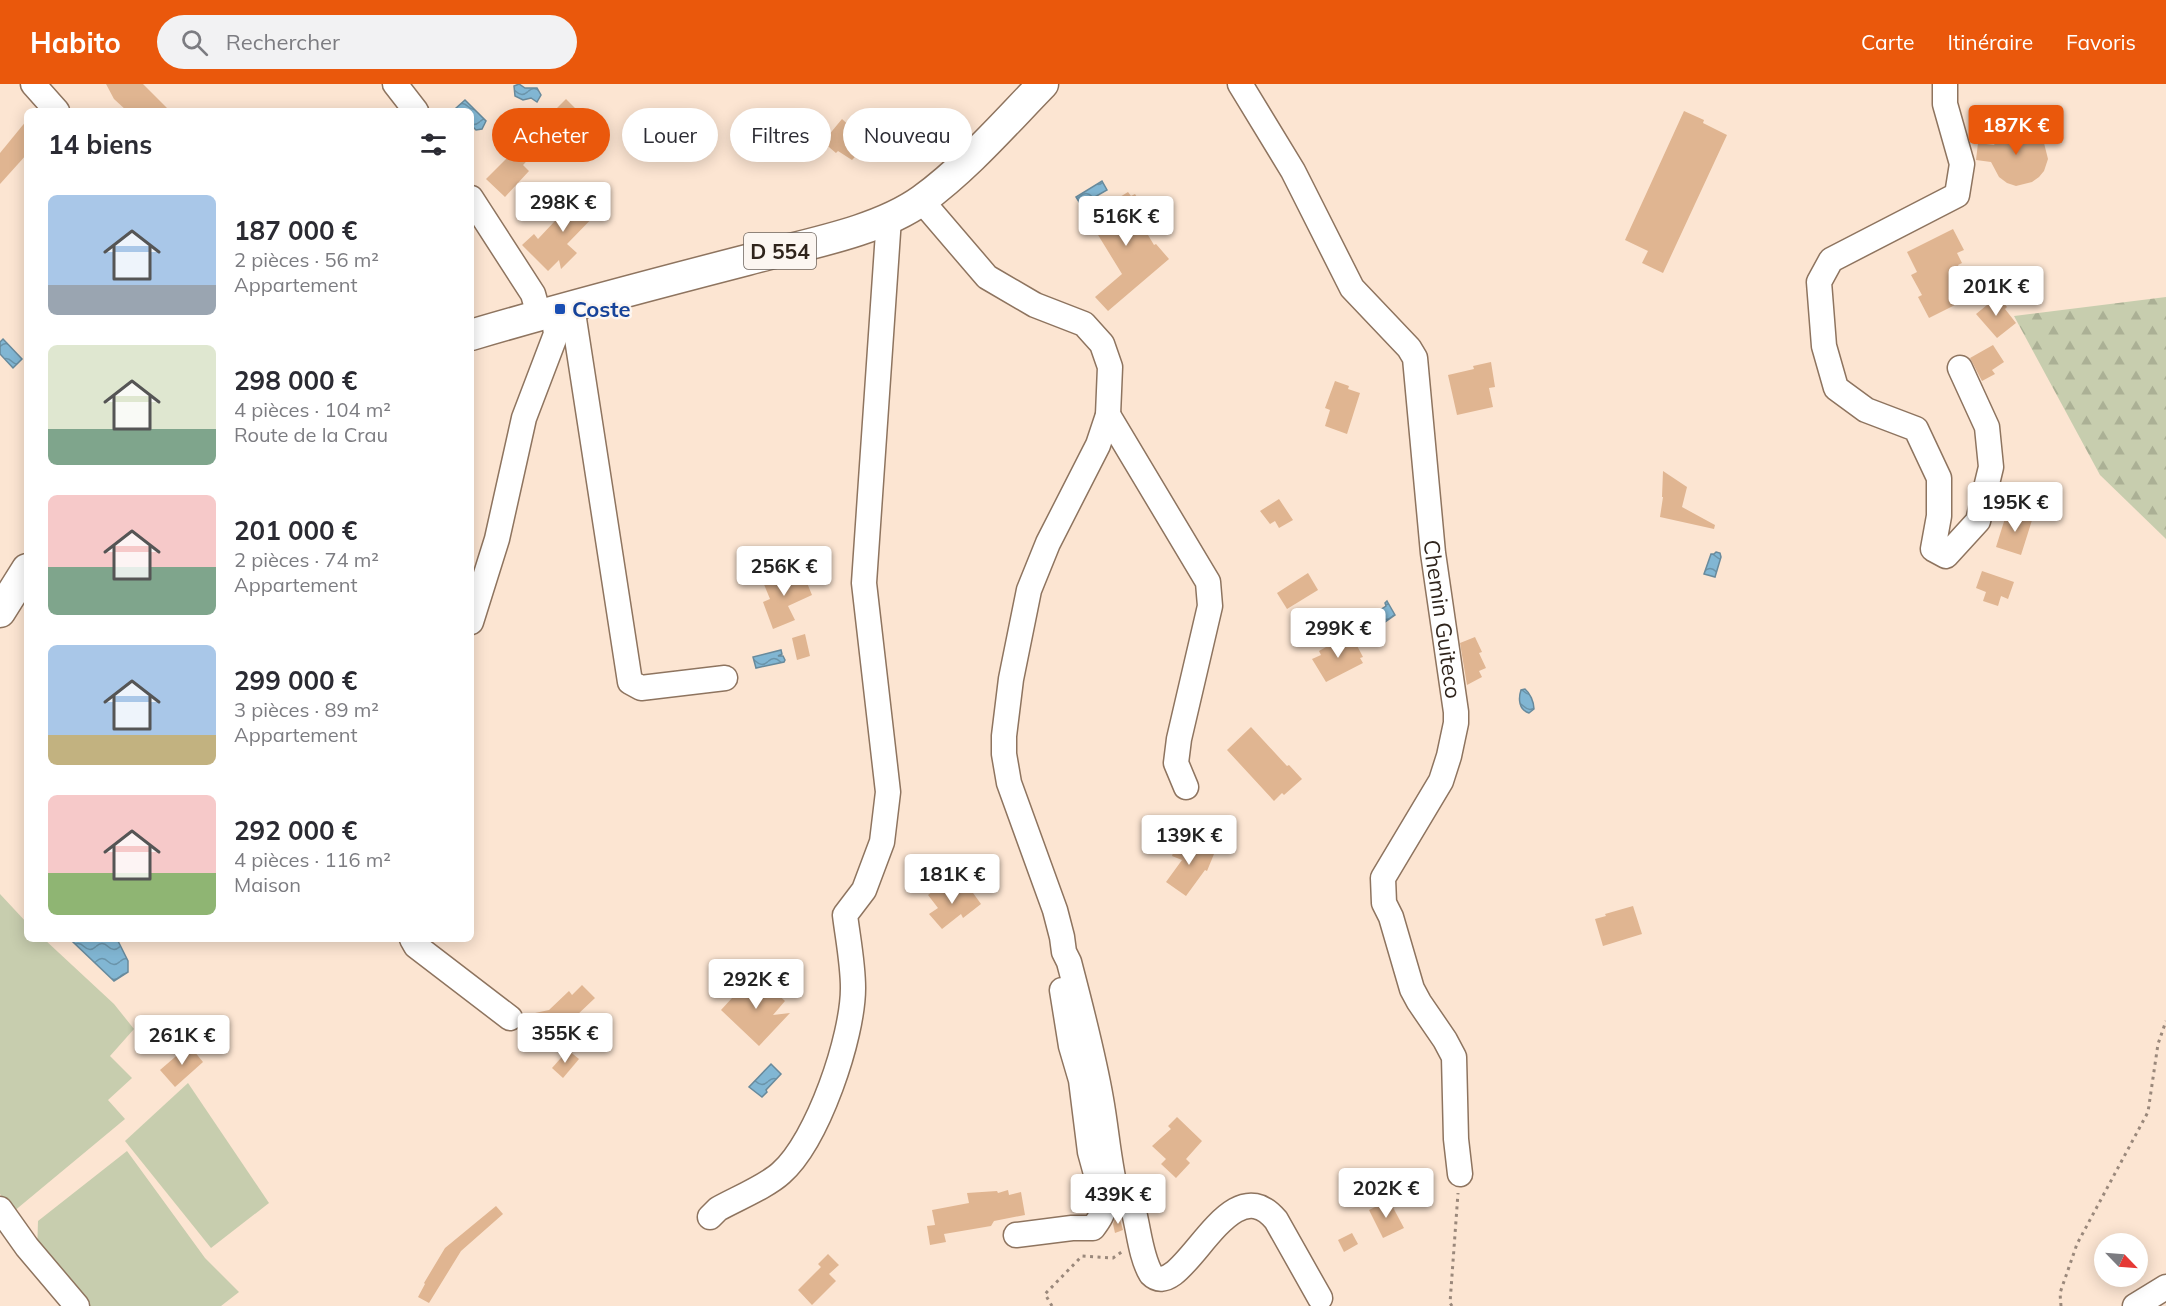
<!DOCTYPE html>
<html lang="fr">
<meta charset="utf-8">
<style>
body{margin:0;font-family:Mulish,sans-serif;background:#f2f2f3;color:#2b2b33;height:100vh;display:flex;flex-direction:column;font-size:22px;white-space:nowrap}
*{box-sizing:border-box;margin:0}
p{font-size:20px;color:#7c7c81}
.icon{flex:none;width:33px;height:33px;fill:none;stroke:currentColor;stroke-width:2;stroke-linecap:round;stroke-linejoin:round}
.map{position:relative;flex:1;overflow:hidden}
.drawer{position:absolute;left:24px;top:24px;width:450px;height:834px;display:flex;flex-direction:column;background:#fff;border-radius:9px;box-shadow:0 3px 15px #0003}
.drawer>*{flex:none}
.guide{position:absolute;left:492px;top:24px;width:570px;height:54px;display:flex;gap:12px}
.needle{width:39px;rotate:115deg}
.controls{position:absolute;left:2094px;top:1149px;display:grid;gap:12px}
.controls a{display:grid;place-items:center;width:54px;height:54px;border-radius:50%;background:#fff;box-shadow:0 3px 15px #0003;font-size:30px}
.price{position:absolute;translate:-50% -51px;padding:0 14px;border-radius:6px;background:#fff;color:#222;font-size:20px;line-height:39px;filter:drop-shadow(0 2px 3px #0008)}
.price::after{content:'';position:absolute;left:50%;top:36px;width:18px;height:14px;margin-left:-9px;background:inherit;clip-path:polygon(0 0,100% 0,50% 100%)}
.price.on{background:#ea580c;color:#fff}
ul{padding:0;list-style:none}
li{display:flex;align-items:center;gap:18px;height:150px;padding:0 24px}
li span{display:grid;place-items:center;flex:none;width:168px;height:120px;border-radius:9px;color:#555}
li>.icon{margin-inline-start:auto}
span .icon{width:72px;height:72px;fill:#fffc;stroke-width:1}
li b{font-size:26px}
h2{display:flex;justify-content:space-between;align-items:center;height:72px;padding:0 24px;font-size:26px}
.pill{padding:0 21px;border-radius:27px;background:#fff;box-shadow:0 3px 15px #0003;font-size:21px;line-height:54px}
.pill.on{background:#ea580c;color:#fff}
header{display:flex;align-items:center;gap:36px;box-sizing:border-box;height:84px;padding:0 30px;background:#ea580c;color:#fff}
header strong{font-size:28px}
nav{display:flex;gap:33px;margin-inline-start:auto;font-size:21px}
.search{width:420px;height:54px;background:#f2f2f3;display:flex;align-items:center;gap:15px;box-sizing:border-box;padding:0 21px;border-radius:33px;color:#7c7c81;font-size:22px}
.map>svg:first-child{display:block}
.grass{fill:#c7cdae}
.forest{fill:url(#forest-firs)}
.water{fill:url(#water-waves);stroke:#688a9c;stroke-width:1.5}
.building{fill:#e0b591}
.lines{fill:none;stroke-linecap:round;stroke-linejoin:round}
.minor-casing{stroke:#8e745f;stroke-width:27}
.major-casing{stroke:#8e745f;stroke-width:33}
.path{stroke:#9a887b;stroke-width:3;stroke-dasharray:3 4.5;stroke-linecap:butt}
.minor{stroke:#fff;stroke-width:24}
.major{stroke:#fff;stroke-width:30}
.transit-dot{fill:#1a4fb4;stroke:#fcf6f1;stroke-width:2}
.labels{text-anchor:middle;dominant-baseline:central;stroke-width:5;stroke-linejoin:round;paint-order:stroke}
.shield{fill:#fcf6f1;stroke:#6c635c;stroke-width:1.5}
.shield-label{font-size:21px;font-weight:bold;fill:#2f241c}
.transit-label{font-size:22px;font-weight:bold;fill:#164399;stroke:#fcf6f1;text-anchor:start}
.street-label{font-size:22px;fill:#2f241c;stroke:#fcf6f1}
</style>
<header>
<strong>Habito</strong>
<div class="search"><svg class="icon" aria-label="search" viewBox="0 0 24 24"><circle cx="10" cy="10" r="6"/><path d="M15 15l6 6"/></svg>Rechercher</div>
<nav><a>Carte</a><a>Itinéraire</a><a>Favoris</a></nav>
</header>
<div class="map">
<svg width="2166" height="1222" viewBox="0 0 2166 1222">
<defs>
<pattern id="forest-firs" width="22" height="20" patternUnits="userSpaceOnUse" patternTransform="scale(1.5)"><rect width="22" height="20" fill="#c7cdae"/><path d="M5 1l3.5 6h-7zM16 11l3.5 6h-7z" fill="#abb095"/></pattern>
<pattern id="water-waves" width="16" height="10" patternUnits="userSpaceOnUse" patternTransform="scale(1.5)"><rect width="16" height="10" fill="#81b6d3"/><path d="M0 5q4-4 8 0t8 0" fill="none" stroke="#6a94aa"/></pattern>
</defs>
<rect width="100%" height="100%" fill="#fce5d2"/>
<g class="grass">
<path d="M0,810l27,29v16h17l70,65 20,25 -24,27 22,22 -24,22 17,19 -112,93 -13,-18z"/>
<path d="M188,999l81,120 -58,45 -86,-107z"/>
<path d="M127,1067l78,107 34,34 -18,14h-139l-45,-52 1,-33z"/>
</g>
<path class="forest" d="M2166,213v242l-66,-64 -86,-159z"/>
<g class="water">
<path d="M519,0l6,4h12l4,7 -4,7 -6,-4 -8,2 -8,-4 -1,-10z"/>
<path d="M465,16l21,21 -4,8 -6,1 -5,-5v-14l-16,-2z"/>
<path d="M1102,97l5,9 -26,15 -5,-8z"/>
<path d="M3,255l19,20 -9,9 -13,-14v-12z"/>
<path d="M1716,468l4,1 1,4 -6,20 -11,-3 7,-20h3z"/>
<path d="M1387,517l8,14 -20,14 -7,-11 18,-12 -1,-3z"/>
<path d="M781,566l1,4 -4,2h5l2,4 -1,2 -28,6 -3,-11z"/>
<path d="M1525,605c5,4 9,13 9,20l-5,4c-10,-3 -11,-14 -8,-23z"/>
<path d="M73,855h44l11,22v11l-14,9 -42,-40z"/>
<path d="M771,980l10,10 -15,16 1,2 -5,5 -13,-10z"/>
</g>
<g class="building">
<path d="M106,0h37l27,27h-43l-13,-12z"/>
<path d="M566,15l12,12 -7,6 6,7 -26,25 -6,-7 -22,23 6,6 -24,26 -19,-18z"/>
<path d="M1684,27l20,9 -1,3 24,12 -64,138 -21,-10 6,-12 -23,-11z"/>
<path d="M882,34l8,10 -10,9 -9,-11z"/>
<path d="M842,35l26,24 -16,17 -14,-9 -2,2 -13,-11z"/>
<path d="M27,36v34l-27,30v-31z"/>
<path d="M2017,44h9l13,8 5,7 4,16 -4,12 -5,6 -7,5 -16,4 -9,-3 -8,-6 -8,-15 -15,-2 2,-17 16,2 8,-13z"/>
<path d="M585,105l18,18 -36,37 10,9 -16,16 -2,-9 -11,11 -26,-26 12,-11 4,5z"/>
<path d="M1128,108l3,4 4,-2 10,16 -9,5 18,30 2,-1 13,15 -61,52 -13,-14 27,-23 -35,-57z"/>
<path d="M1953,145l11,21 -7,3 5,10 -4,2 5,11 -5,2 6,11 -14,6 5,10 -26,13 -11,-21 4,-2 -11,-20 6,-3 -10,-20z"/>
<path d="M1998,212l9,11 -2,2 11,14 -19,15 -21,-24z"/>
<path d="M1993,261l11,17 -12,8 3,4 -13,7 -12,-23z"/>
<path d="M1491,278l4,25 -6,1 4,19 -36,8 -9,-40 26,-6 -1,-3z"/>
<path d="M1335,297l14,5 -1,3 12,4 -13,41 -22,-8 5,-16 -5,-2z"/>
<path d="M1663,387l24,16 -5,20 33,18 -1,4 -54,-12 3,-20h-1z"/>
<path d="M1279,415l14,21 -14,8 -4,-7 -5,3 -10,-13z"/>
<path d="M2007,428l11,3 1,-3 14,5 -12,38 -25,-8z"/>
<path d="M793,485l5,12 7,-3 7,17 -24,11 7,14 -22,9 -10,-27 7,-3 -7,-17z"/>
<path d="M1982,487l32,11 -6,17 -7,-3 -3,10 -15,-5 3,-9 -10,-4z"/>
<path d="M1308,489l10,17 -31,19 -10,-16z"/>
<path d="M805,550l5,22 -13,4 -5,-22z"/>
<path d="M1475,553l7,15 -3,1 7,15 -7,3 3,6 -15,8 -7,-42z"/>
<path d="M1353,554l10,19 -3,1 3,5 -37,19 -14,-23 9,-4 -2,-4 21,-12 3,4z"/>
<path d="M1251,643l36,39 2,-1 13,14 -18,16 -2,-2 -8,8 -47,-51z"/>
<path d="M1178,755l36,15 -7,17 -2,-1 -19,26 -20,-14 16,-22 -10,-4z"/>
<path d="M942,800l10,13 16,-11 13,18 -18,14 -2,-4 -19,15 -13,-15 9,-6 -10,-13z"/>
<path d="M1633,822l9,28 -39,12 -8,-27 11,-3 -1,-2z"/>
<path d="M755,889l30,28 -12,14 17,-2 -31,33 -38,-36z"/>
<path d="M582,901l13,13 -19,18 5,5 -14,14 -8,-8 -19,5 -5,-19 14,-3 20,-19 3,4z"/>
<path d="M189,961l14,17 -28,25 -15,-17z"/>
<path d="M568,966l11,9 -16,19 -11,-10z"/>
<path d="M1177,1033l25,24 -16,18 4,4 -14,15 -15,-14 5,-5 -14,-13 19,-17 -3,-3z"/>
<path d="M1008,1106l1,5 12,-3 4,23 -31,6 -3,5 -47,8 2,8 -16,3 -3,-19 8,-1 -3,-15 37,-7 -2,-10 30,-2 1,2z"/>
<path d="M1389,1116l15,28 -21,10 -14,-28z"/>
<path d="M496,1122l7,8 -42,37 -32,52 -11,-6 7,-13 -1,-1 21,-35z"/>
<path d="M1119,1132l4,14 -8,3 -2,-9 2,-6z"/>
<path d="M1352,1149l6,11 -14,8 -6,-12z"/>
<path d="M828,1170l11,11 -10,9 7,7 -24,24 -14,-15 23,-23 -3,-3z"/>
</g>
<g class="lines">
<defs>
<g id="minor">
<path d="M33,0l24,27"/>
<path d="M395,0l21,27"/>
<path id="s1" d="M1240,0l53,87 59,117 57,60 6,10 18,195 23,159v11l-7,33 -8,25 -58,97 1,25 7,14 21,72 7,13 26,38 9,17 2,82 4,35"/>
<path d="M1945,0v20l17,60 -5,31 -126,65 -12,22 5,64 12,42 30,22 50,19 23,49v38l-6,33 13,7 32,-35 13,-54 -4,-40 -27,-59"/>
<path d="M471,114l62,96 6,21"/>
<path d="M921,116l66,77 48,28 49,19 18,20 8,23 -2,48 -10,30 -50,98 -19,47 -18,89 -7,57v18l5,29 46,127 7,27 2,15 5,10c12,46 24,91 32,137 6,33 8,68 17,101l13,6 3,6c5,20 7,45 17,62 31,32 76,-113 125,-54l44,78"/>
<path d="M572,222l58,376 11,6 84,-10"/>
<path d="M1108,331l100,167 2,24 -31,133 -3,24 10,24"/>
<path d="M471,538l26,-83 27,-121 32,-84 -3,-23"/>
<path d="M412,855l4,7 94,72"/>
<path d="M0,1125l27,38 50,59"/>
<path d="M710,1133l8,-8c18,-10 49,-23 63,-36 37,-33 72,-136 72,-185 0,-24 -5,-49 -8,-73l19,-25 18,-48 6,-50 -24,-209 25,-365"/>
<path d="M1016,1151l56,-7h21c6,-8 11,-15 11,-25l-14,-51 -9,-72 -10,-34 -9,-56"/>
<path d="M2135,1222l31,-19"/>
</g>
<g id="major">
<path d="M471,251c91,-27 183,-51 276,-75 54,-15 129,-27 175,-60 45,-33 82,-76 121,-116"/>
<path d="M0,528l27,-43"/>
</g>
</defs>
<use href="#minor" class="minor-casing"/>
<use href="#major" class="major-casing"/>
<g class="path">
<path d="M1052,1222l-7,-12 37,-38 31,2 10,-7"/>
<path d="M1452,1222l-2,-3 8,-110"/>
<path d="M2061,1222l-1,-13 17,-49 71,-132 10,-68 8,-23"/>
</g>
<use href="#minor" class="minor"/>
<use href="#major" class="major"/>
</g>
<rect class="transit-dot" x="554" y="219" width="12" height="12" rx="3"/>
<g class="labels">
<rect class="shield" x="744" y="149" width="72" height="36" rx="4.5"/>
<g class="shield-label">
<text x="780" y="167">D 554</text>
</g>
<g class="transit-label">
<text x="572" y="225">Coste</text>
</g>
<g class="street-label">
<text stroke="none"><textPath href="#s1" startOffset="590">Chemin Guiteco</textPath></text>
</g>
</g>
</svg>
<div class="controls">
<a><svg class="needle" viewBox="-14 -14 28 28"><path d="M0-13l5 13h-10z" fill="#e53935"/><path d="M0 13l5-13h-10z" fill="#7c7c81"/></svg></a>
</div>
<b class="price on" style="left:2016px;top:72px">187K €</b>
<b class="price" style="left:563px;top:149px">298K €</b>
<b class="price" style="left:1126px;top:163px">516K €</b>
<b class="price" style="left:1996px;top:233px">201K €</b>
<b class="price" style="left:2015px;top:449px">195K €</b>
<b class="price" style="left:784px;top:513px">256K €</b>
<b class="price" style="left:1338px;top:575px">299K €</b>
<b class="price" style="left:1189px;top:782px">139K €</b>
<b class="price" style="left:952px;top:821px">181K €</b>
<b class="price" style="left:756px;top:926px">292K €</b>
<b class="price" style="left:565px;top:980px">355K €</b>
<b class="price" style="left:182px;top:982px">261K €</b>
<b class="price" style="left:1386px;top:1135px">202K €</b>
<b class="price" style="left:1118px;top:1141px">439K €</b>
<div class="guide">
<a class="pill on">Acheter</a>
<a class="pill">Louer</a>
<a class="pill">Filtres</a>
<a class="pill">Nouveau</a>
</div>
<section class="drawer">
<h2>14 biens<svg class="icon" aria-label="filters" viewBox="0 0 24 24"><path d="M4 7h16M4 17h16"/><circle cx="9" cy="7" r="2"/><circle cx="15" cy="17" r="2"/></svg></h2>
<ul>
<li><span style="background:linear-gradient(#a9c7e8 75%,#9aa5b1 0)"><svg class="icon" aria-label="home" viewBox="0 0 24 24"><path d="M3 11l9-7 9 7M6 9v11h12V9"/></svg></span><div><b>187 000 €</b><p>2 pièces · 56 m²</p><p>Appartement</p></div></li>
<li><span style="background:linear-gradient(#dfe7d0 70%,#7fa58c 0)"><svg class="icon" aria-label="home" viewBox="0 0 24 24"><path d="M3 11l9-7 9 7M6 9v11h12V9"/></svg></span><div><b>298 000 €</b><p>4 pièces · 104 m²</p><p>Route de la Crau</p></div></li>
<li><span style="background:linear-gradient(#f6c9c9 60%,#7fa58c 0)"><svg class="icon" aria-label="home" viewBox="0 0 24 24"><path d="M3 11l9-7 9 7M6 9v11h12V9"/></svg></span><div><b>201 000 €</b><p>2 pièces · 74 m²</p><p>Appartement</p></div></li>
<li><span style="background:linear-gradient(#a9c7e8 75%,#c2b280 0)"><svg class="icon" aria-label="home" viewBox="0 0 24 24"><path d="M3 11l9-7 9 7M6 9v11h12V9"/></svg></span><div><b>299 000 €</b><p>3 pièces · 89 m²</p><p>Appartement</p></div></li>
<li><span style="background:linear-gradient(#f6c9c9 65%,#8fb573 0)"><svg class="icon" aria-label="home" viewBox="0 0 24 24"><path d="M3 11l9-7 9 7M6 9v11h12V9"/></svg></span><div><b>292 000 €</b><p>4 pièces · 116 m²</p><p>Maison</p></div></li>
</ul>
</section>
</div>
